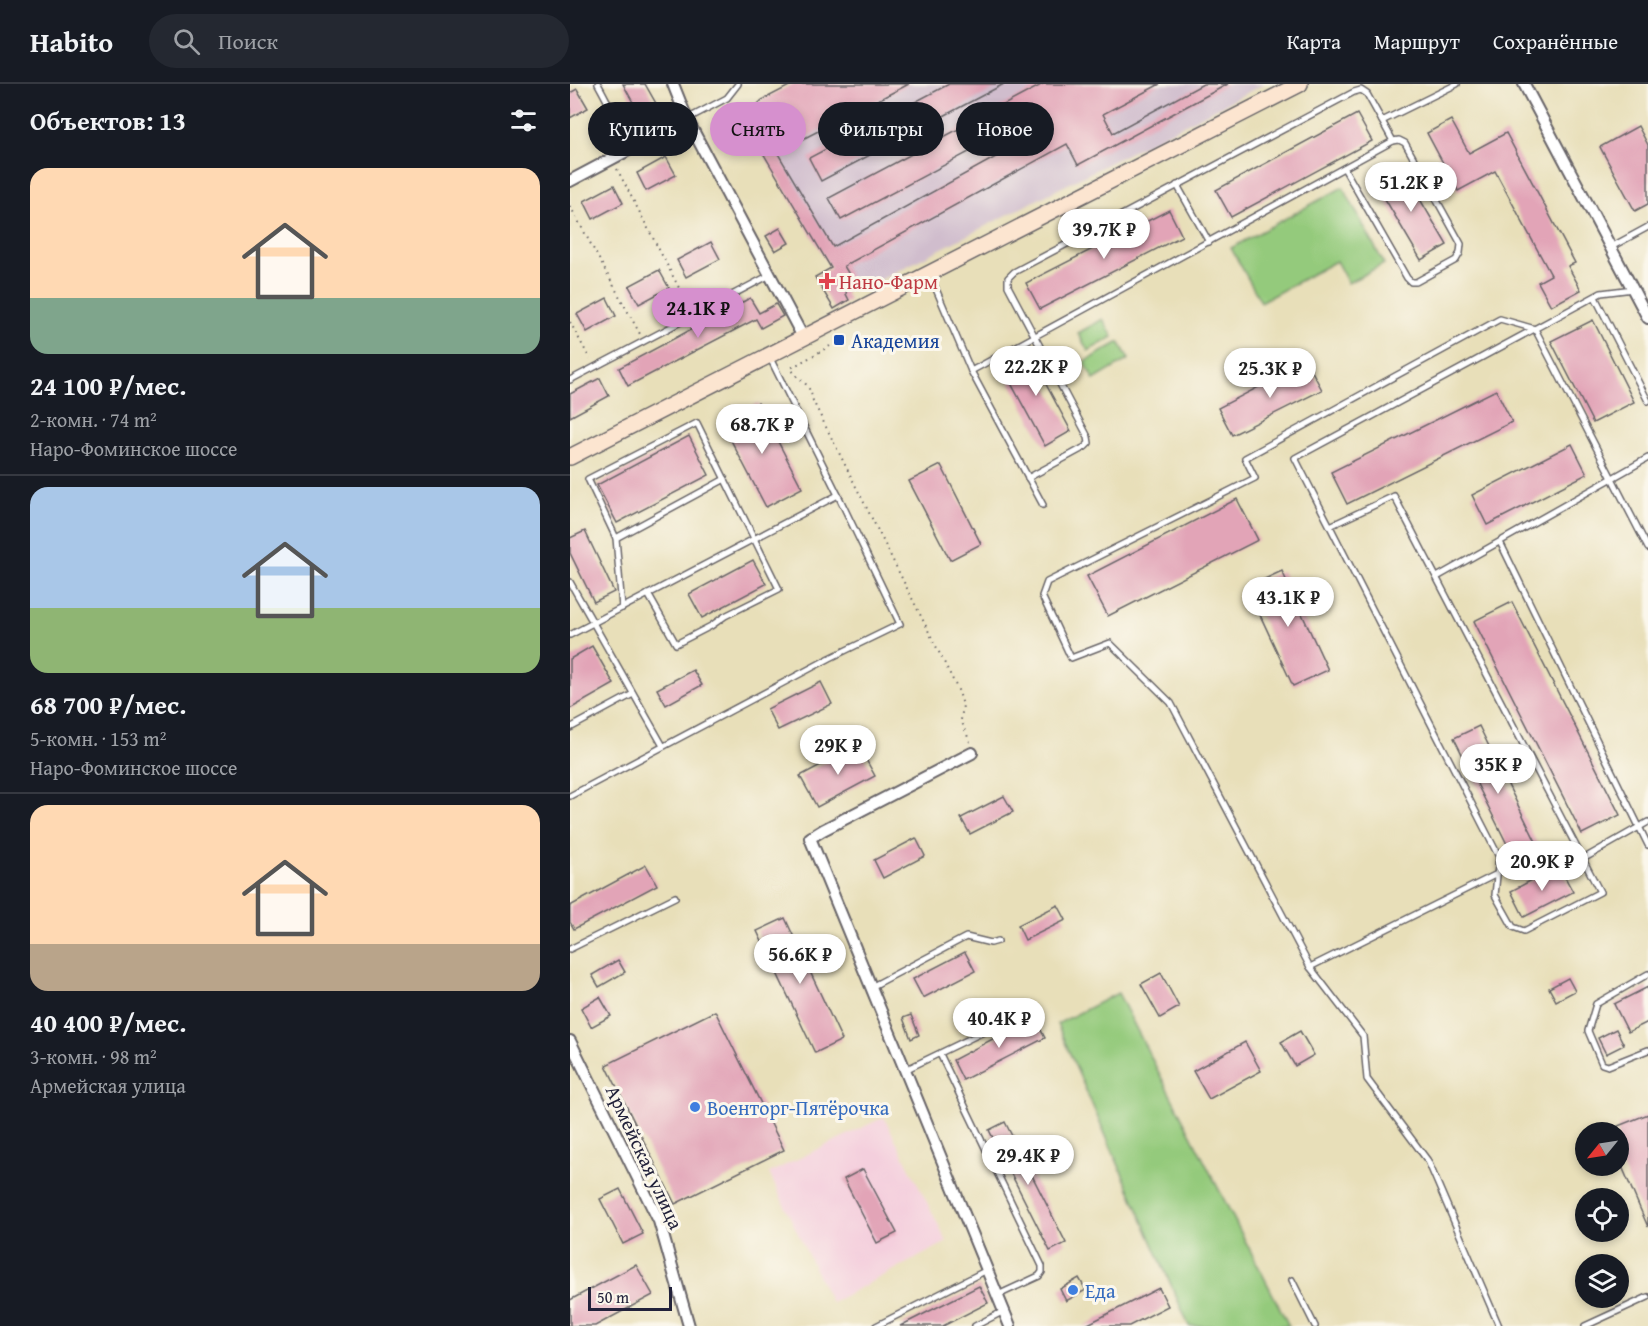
<!DOCTYPE html>
<html lang="ru">
<meta charset="utf-8">
<style>
body{margin:0;font-family:"Gentium Book Plus",serif;background:#242831;color:#f1f3f6;height:100vh;display:flex;flex-direction:column;font-size:22px;white-space:nowrap}
*{box-sizing:border-box;margin:0}
p{font-size:20px;color:#9ea1a6}
.icon{flex:none;width:33px;height:33px;fill:none;stroke:currentColor;stroke-width:2;stroke-linecap:round;stroke-linejoin:round}
.map{position:relative;flex:1;overflow:hidden}
.sheet{display:flex;flex-direction:column;background:#171b24;width:570px}
.sheet>*{flex:none}
.banner{position:absolute;left:18px;top:18px;width:570px;height:54px;display:flex;gap:12px}
.needle{width:39px;rotate:240deg}
.tools{position:absolute;left:1005px;top:1038px;display:grid;gap:12px}
.tools a{display:grid;place-items:center;width:54px;height:54px;border-radius:50%;background:#171b24;box-shadow:0 3px 9px #0003;font-size:30px}
.scale{position:absolute;left:18px;bottom:15px;width:84px;box-sizing:border-box;padding-left:6px;border:3px solid #22223b;border-top:0;font-size:16px;line-height:21px;white-space:nowrap;color:#22223b;-webkit-text-stroke:4px #fbf7ec;paint-order:stroke}
.price{position:absolute;translate:-50% -51px;padding:0 14px;border-radius:21px;background:#fff;color:#222;font-size:20px;line-height:39px;filter:drop-shadow(0 2px 3px #0008)}
.price::after{content:'';position:absolute;left:50%;top:36px;width:18px;height:14px;margin-left:-9px;background:inherit;clip-path:polygon(0 0,100% 0,50% 100%)}
.price.selected{background:#d690ce;color:#111}
ul{padding:0;list-style:none}
li{display:grid;align-content:center;gap:12px;height:318px;padding:0 30px}
li+li{border-top:2px solid #363941}
li span{display:grid;place-items:center;height:186px;border-radius:18px;color:#555}
li>.icon{margin-inline-start:auto}
span .icon{width:108px;height:108px;fill:#fffc;stroke-width:1}
li b{font-size:26px}
h2{display:flex;justify-content:space-between;align-items:center;height:72px;padding:0 30px;font-size:26px}
.chip{padding:0 21px;border-radius:27px;background:#171b24;box-shadow:0 3px 9px #0003;font-size:21px;line-height:54px}
.chip.selected{background:#d690ce;color:#111}
header{display:flex;align-items:center;gap:36px;box-sizing:border-box;height:84px;padding:0 30px;background:#171b24;border-bottom:2px solid #363941}
header strong{font-size:28px}
nav{display:flex;gap:33px;margin-inline-start:auto;font-size:21px}
.search{width:420px;height:54px;background:#242831;display:flex;align-items:center;gap:15px;box-sizing:border-box;padding:0 21px;border-radius:33px;color:#9ea1a6;font-size:22px}
main{display:flex;flex:1;min-height:0}
.map>svg:first-child{display:block}
.built{fill:#f4cfdd}
.industrial{fill:#d0bdcd}
.green{fill:#94ca7c;stroke:#5b765c;stroke-width:1.5}
.building{fill:#e2a4b7}
.lines{fill:none;stroke-linecap:round;stroke-linejoin:round}
.service-casing{stroke:#676467;stroke-width:8}
.minor-casing{stroke:#676467;stroke-width:14}
.secondary-casing{stroke:#676467;stroke-width:18}
.path{stroke:#676467;stroke-width:2;stroke-dasharray:1.5 4.5;stroke-linecap:butt}
.service{stroke:#fff;stroke-width:5}
.minor{stroke:#fff;stroke-width:10}
.secondary{stroke:#fce5d0;stroke-width:15}
.health-dot{fill:#e0444e;stroke:#fbf7ec;stroke-width:2}
.transit-dot{fill:#1a4fb4;stroke:#fbf7ec;stroke-width:2}
.shop-dot{fill:#3f7fe0;stroke:#fbf7ec;stroke-width:2}
.labels{text-anchor:middle;dominant-baseline:central;stroke-width:6;stroke-linejoin:round;paint-order:stroke}
.health-label{font-size:20px;fill:#be3a42;stroke:#fbf7ec;text-anchor:start}
.transit-label{font-size:20px;fill:#164399;stroke:#fbf7ec;text-anchor:start}
.shop-label{font-size:20px;fill:#366cbe;stroke:#fbf7ec;text-anchor:start}
.street-label{font-size:20px;fill:#22223b;stroke:#fbf7ec}
</style>
<header>
<strong>Habito</strong>
<div class="search"><svg class="icon" aria-label="search" viewBox="0 0 24 24"><circle cx="10" cy="10" r="6"/><path d="M15 15l6 6"/></svg>Поиск</div>
<nav><a>Карта</a><a>Маршрут</a><a>Сохранённые</a></nav>
</header>
<main>
<section class="sheet">
<h2>Объектов: 13<svg class="icon" aria-label="filters" viewBox="0 0 24 24"><path d="M4 7h16M4 17h16"/><circle cx="9" cy="7" r="2"/><circle cx="15" cy="17" r="2"/></svg></h2>
<ul>
<li><span style="background:linear-gradient(#ffd9b3 70%,#7fa58c 0)"><svg class="icon" aria-label="home" viewBox="0 0 24 24"><path d="M3 11l9-7 9 7M6 9v11h12V9"/></svg></span><div><b>24 100 ₽/мес.</b><p>2-комн. · 74 m²</p><p>Наро-Фоминское шоссе</p></div></li>
<li><span style="background:linear-gradient(#a9c7e8 65%,#8fb573 0)"><svg class="icon" aria-label="home" viewBox="0 0 24 24"><path d="M3 11l9-7 9 7M6 9v11h12V9"/></svg></span><div><b>68 700 ₽/мес.</b><p>5-комн. · 153 m²</p><p>Наро-Фоминское шоссе</p></div></li>
<li><span style="background:linear-gradient(#ffd9b3 75%,#b9a48a 0)"><svg class="icon" aria-label="home" viewBox="0 0 24 24"><path d="M3 11l9-7 9 7M6 9v11h12V9"/></svg></span><div><b>40 400 ₽/мес.</b><p>3-комн. · 98 m²</p><p>Армейская улица</p></div></li>
</ul>
</section>
<div class="map">
<svg width="1078" height="1242" viewBox="0 0 1078 1242">
<rect width="100%" height="100%" fill="#fbf7ec"/>
<filter id="ink" filterUnits="userSpaceOnUse"><feTurbulence type="fractalNoise" baseFrequency=".0167" numOctaves="2"/><feDisplacementMap in="SourceGraphic" scale="12" xChannelSelector="R" yChannelSelector="G"/><feConvolveMatrix kernelMatrix="1 2 1 2 8 2 1 2 1" color-interpolation-filters="sRGB"/></filter>
<filter id="wash" filterUnits="userSpaceOnUse"><feTurbulence type="fractalNoise" baseFrequency=".008" numOctaves="4" result="noise"/><feDisplacementMap in="SourceGraphic" scale="24" xChannelSelector="R" yChannelSelector="G"/><feGaussianBlur stdDeviation="1.35" result="paint"/><feColorMatrix in="noise" values="0 0 0 0 0 0 0 0 0 0 0 0 0 0 0 0 0 1.4 0 .05"/><feComposite in="paint" operator="in"/></filter>
<g filter="url(#wash)">
<rect width="100%" height="100%" fill="#e8dfb9"/>
<path class="built" d="M314,1033l63,125 -116,61 -62,-130z"/>
<path class="industrial" d="M223,0h471l-392,200 -11,-6 -18,11 -90,-153 -3,-9 1,-13 5,-8 6,-6z"/>
<g class="green">
<path d="M773,103l41,77 -36,19 -12,-22 -75,41 -30,-54z"/>
<path d="M533,235l10,18 -25,14 -10,-18z"/>
<path d="M549,258l10,17 -35,21 -10,-18z"/>
<path d="M548,909l171,333h-100l-132,-302z"/>
</g>
<g id="blocks">
<g class="building">
<path d="M53,0h22l13,23 -17,10z"/>
<path d="M223,0h116l-110,57 -18,-35 -17,10 -2,10 2,4 69,117 208,-115 -8,-14 -192,102 -12,-22 214,-114h117l-57,30 10,19 90,-49h25l-150,81 -11,-21 -223,122 10,17 -7,4 -1,7 3,6 -15,9 -19,-32 16,-9 -78,-132 -3,-9 1,-13 5,-8 6,-6z"/>
<path d="M379,0h55l-183,97 -12,-23z"/>
<path d="M7,5l11,19 -18,10v-25z"/>
<path d="M787,30l15,27 -141,76 -15,-27z"/>
<path d="M881,36l18,33 37,-20 69,130 -7,3 13,24 -30,16 -13,-24 13,-7 -56,-104 -37,20 -31,-58z"/>
<path d="M1068,42l10,19v59l-13,7 -35,-64z"/>
<path d="M96,73l10,18 -30,16 -9,-18z"/>
<path d="M831,83l46,78 -26,15 -46,-78z"/>
<path d="M44,101l9,18 -30,16 -9,-18z"/>
<path d="M599,126l13,26 -142,73 -14,-26z"/>
<path d="M210,144l9,15 -14,8 -9,-15z"/>
<path d="M141,158l9,17 -34,18 -9,-17z"/>
<path d="M89,186l10,18 -30,16 -10,-18z"/>
<path d="M37,214l9,18 -29,16 -10,-18z"/>
<path d="M180,214l9,15 17,-9 7,12 -22,12 -5,-9 -128,67 -9,-18z"/>
<path d="M1023,236l41,82 -41,21 -42,-82z"/>
<path d="M457,265l44,82 -26,15 -45,-83z"/>
<path d="M737,278l15,28 -90,45 -14,-27z"/>
<path d="M30,294l9,18 -39,21v-23z"/>
<path d="M926,306l16,32 -165,82 -16,-32z"/>
<path d="M188,319l44,85 -36,19 -44,-84z"/>
<path d="M119,352l20,39 -92,48 -20,-38z"/>
<path d="M1002,360l15,30 -100,51 -15,-30z"/>
<path d="M371,381l40,79 -31,16 -41,-79z"/>
<path d="M667,415l21,41 -150,76 -21,-40z"/>
<path d="M15,447l29,61 -20,10 -24,-49v-15z"/>
<path d="M183,476l13,24 -64,34 -13,-24z"/>
<path d="M712,487l46,99 -35,16 -46,-99z"/>
<path d="M942,518l108,213 -38,19 -108,-213z"/>
<path d="M22,562l22,38 -44,25v-50z"/>
<path d="M123,586l9,15 -36,20 -9,-16z"/>
<path d="M251,598l11,22 -54,26 -11,-21z"/>
<path d="M909,642l62,126 -24,12 -63,-126z"/>
<path d="M288,661l17,31 -58,31 -17,-31z"/>
<path d="M434,712l9,16 -43,22 -9,-16z"/>
<path d="M346,754l9,18 -42,22 -9,-18z"/>
<path d="M76,781l11,20 -83,44 -4,-7v-16z"/>
<path d="M989,782l14,26 -49,25 -13,-26z"/>
<path d="M488,821l8,15 -41,20 -7,-15z"/>
<path d="M215,834l57,122 -27,13 -58,-122z"/>
<path d="M395,868l10,19 -52,27 -10,-19z"/>
<path d="M48,876l7,12 -26,15 -7,-12z"/>
<path d="M591,889l18,34 -19,11 -19,-34z"/>
<path d="M998,894l7,13 -19,10 -7,-13z"/>
<path d="M1078,903v35l-20,10 -14,-28z"/>
<path d="M30,913l11,19 -20,11 -10,-19z"/>
<path d="M145,927l69,139 -109,54 -69,-139z"/>
<path d="M341,931l8,20 -8,4 -8,-21z"/>
<path d="M464,933l11,21 -82,42 -10,-20z"/>
<path d="M1046,945l8,16 -18,9 -8,-16z"/>
<path d="M730,947l14,24 -19,11 -14,-24z"/>
<path d="M675,958l16,29 -52,28 -16,-28z"/>
<path d="M1078,1030v113l-30,-70v-31z"/>
<path d="M435,1038l61,121 -16,8 -61,-121z"/>
<path d="M293,1085l34,64 -20,10 -33,-64z"/>
<path d="M50,1105l23,45 -20,10 -23,-45z"/>
<path d="M66,1181l17,30 -58,31h-25v-26z"/>
<path d="M509,1194l7,12 -20,11 -6,-12z"/>
<path d="M409,1202l9,17 -45,23h-43z"/>
<path d="M589,1204l9,18 -39,20h-45z"/>
</g>
</g>
</g>
<g filter="url(#ink)">
<use href="#blocks" fill-opacity="0" stroke="#676467" stroke-width="1.5"/>
<g class="lines">
<defs>
<g id="service">
<path d="M28,0c16,28 17,41 48,55"/>
<path d="M117,35l40,-21 11,-14"/>
<path d="M774,84l63,110 4,4h5l40,-22 4,-7 1,-9 -56,-101 -6,-3 -6,1"/>
<path d="M607,101l32,57"/>
<path d="M1041,163l37,-20"/>
<path d="M360,191l41,96 72,134"/>
<path d="M1025,213l53,104"/>
<path d="M401,287l422,-230 -11,-20"/>
<path d="M0,296l200,-105"/>
<path d="M458,394l57,-31 4,-4 -1,-6 -80,-151v-8l6,-6 340,-180 7,-2 6,4 15,27 75,-37"/>
<path d="M760,442l64,-30 206,396 -76,39 -11,-4 -18,-32 4,-38 -204,-399 306,-165 32,-4"/>
<path d="M46,454l109,-59"/>
<path d="M930,458l148,303"/>
<path d="M867,493l211,-119"/>
<path d="M0,498l93,164"/>
<path d="M52,524l-6,-70 -28,-59 109,-56 82,166 -54,27 -14,10 -35,18 -28,-50"/>
<path d="M0,551l268,-140"/>
<path d="M0,644l63,-34"/>
<path d="M0,712l260,-138 70,-34 -62,-129 -69,-139"/>
<path d="M1013,775l65,-37"/>
<path d="M927,790l-187,93 53,69 4,43 61,82 71,165"/>
<path d="M0,865l105,-52"/>
<path d="M740,883l-139,-264 -61,-60 -39,15 -29,-62 5,-14 208,-104 -10,-20 255,-139 35,10 113,219"/>
<path d="M1078,890l-52,30 -8,27 14,33 6,2 40,-16"/>
<path d="M301,903l95,-50 25,6 7,-2"/>
<path d="M370,970l102,212v6l-3,4 -41,19"/>
<path d="M335,986l126,-61"/>
<path d="M722,1196l23,46"/>
<path d="M306,1242l111,-56"/>
<path d="M405,1242l29,-15"/>
<path d="M1015,1242l63,-29"/>
</g>
<g id="minor">
<path d="M103,0l14,35 117,220"/>
<path d="M954,0l124,234"/>
<path d="M0,97l117,-62"/>
<path d="M402,669l-149,77 -13,8 200,488"/>
<path d="M0,957l89,180 30,105"/>
</g>
<path id="secondary" d="M0,373l730,-373"/>
</defs>
<use href="#service" class="service-casing"/>
<use href="#minor" class="minor-casing"/>
<use href="#secondary" class="secondary-casing"/>
<g class="path">
<path d="M47,85l72,138"/>
<path d="M0,122l70,128"/>
<path d="M0,238l20,37"/>
<path d="M260,262l-39,22c7,14 18,11 22,33l146,291 4,13 -2,15 9,22"/>
</g>
<use href="#service" class="service"/>
<use href="#minor" class="minor"/>
<use href="#secondary" class="secondary"/>
</g>
</g>
<path class="health-dot" d="M254 188h6v6h6v6h-6v6h-6v-6h-6v-6h6z"/>
<rect class="transit-dot" x="263" y="250" width="12" height="12" rx="3"/>
<g class="shop-dot">
<circle cx="125" cy="1023" r="6"/>
<circle cx="503" cy="1206" r="6"/>
</g>
<g class="labels">
<g class="health-label">
<text x="269" y="197">Нано-Фарм</text>
</g>
<g class="transit-label">
<text x="281" y="256">Академия</text>
</g>
<g class="shop-label">
<text x="137" y="1023">Военторг-Пятёрочка</text>
<text x="515" y="1206">Еда</text>
</g>
<g class="street-label">
<text transform="translate(75 1073) rotate(65)">Армейская улица</text>
</g>
</g>
</svg>
<div class="tools">
<a><svg class="needle" viewBox="-14 -14 28 28"><path d="M0-13l5 13h-10z" fill="#e53935"/><path d="M0 13l5-13h-10z" fill="#9ea1a6"/></svg></a>
<a><svg class="icon" aria-label="locate" viewBox="0 0 24 24"><circle cx="12" cy="12" r="6"/><path d="M12 2v4M12 18v4M2 12h4M18 12h4"/></svg></a>
<a><svg class="icon" aria-label="layers" viewBox="0 0 24 24"><path d="M12 4l9 5-9 5-9-5zM3 14l9 5 9-5"/></svg></a>
</div>
<div class="scale">50 m</div>
<b class="price" style="left:841px;top:129px">51.2K ₽</b>
<b class="price" style="left:534px;top:176px">39.7K ₽</b>
<b class="price selected" style="left:128px;top:255px">24.1K ₽</b>
<b class="price" style="left:466px;top:313px">22.2K ₽</b>
<b class="price" style="left:700px;top:315px">25.3K ₽</b>
<b class="price" style="left:192px;top:371px">68.7K ₽</b>
<b class="price" style="left:718px;top:544px">43.1K ₽</b>
<b class="price" style="left:268px;top:692px">29K ₽</b>
<b class="price" style="left:928px;top:711px">35K ₽</b>
<b class="price" style="left:972px;top:808px">20.9K ₽</b>
<b class="price" style="left:230px;top:901px">56.6K ₽</b>
<b class="price" style="left:429px;top:965px">40.4K ₽</b>
<b class="price" style="left:458px;top:1102px">29.4K ₽</b>
<div class="banner">
<a class="chip">Купить</a>
<a class="chip selected">Снять</a>
<a class="chip">Фильтры</a>
<a class="chip">Новое</a>
</div>
</div>
</main>
